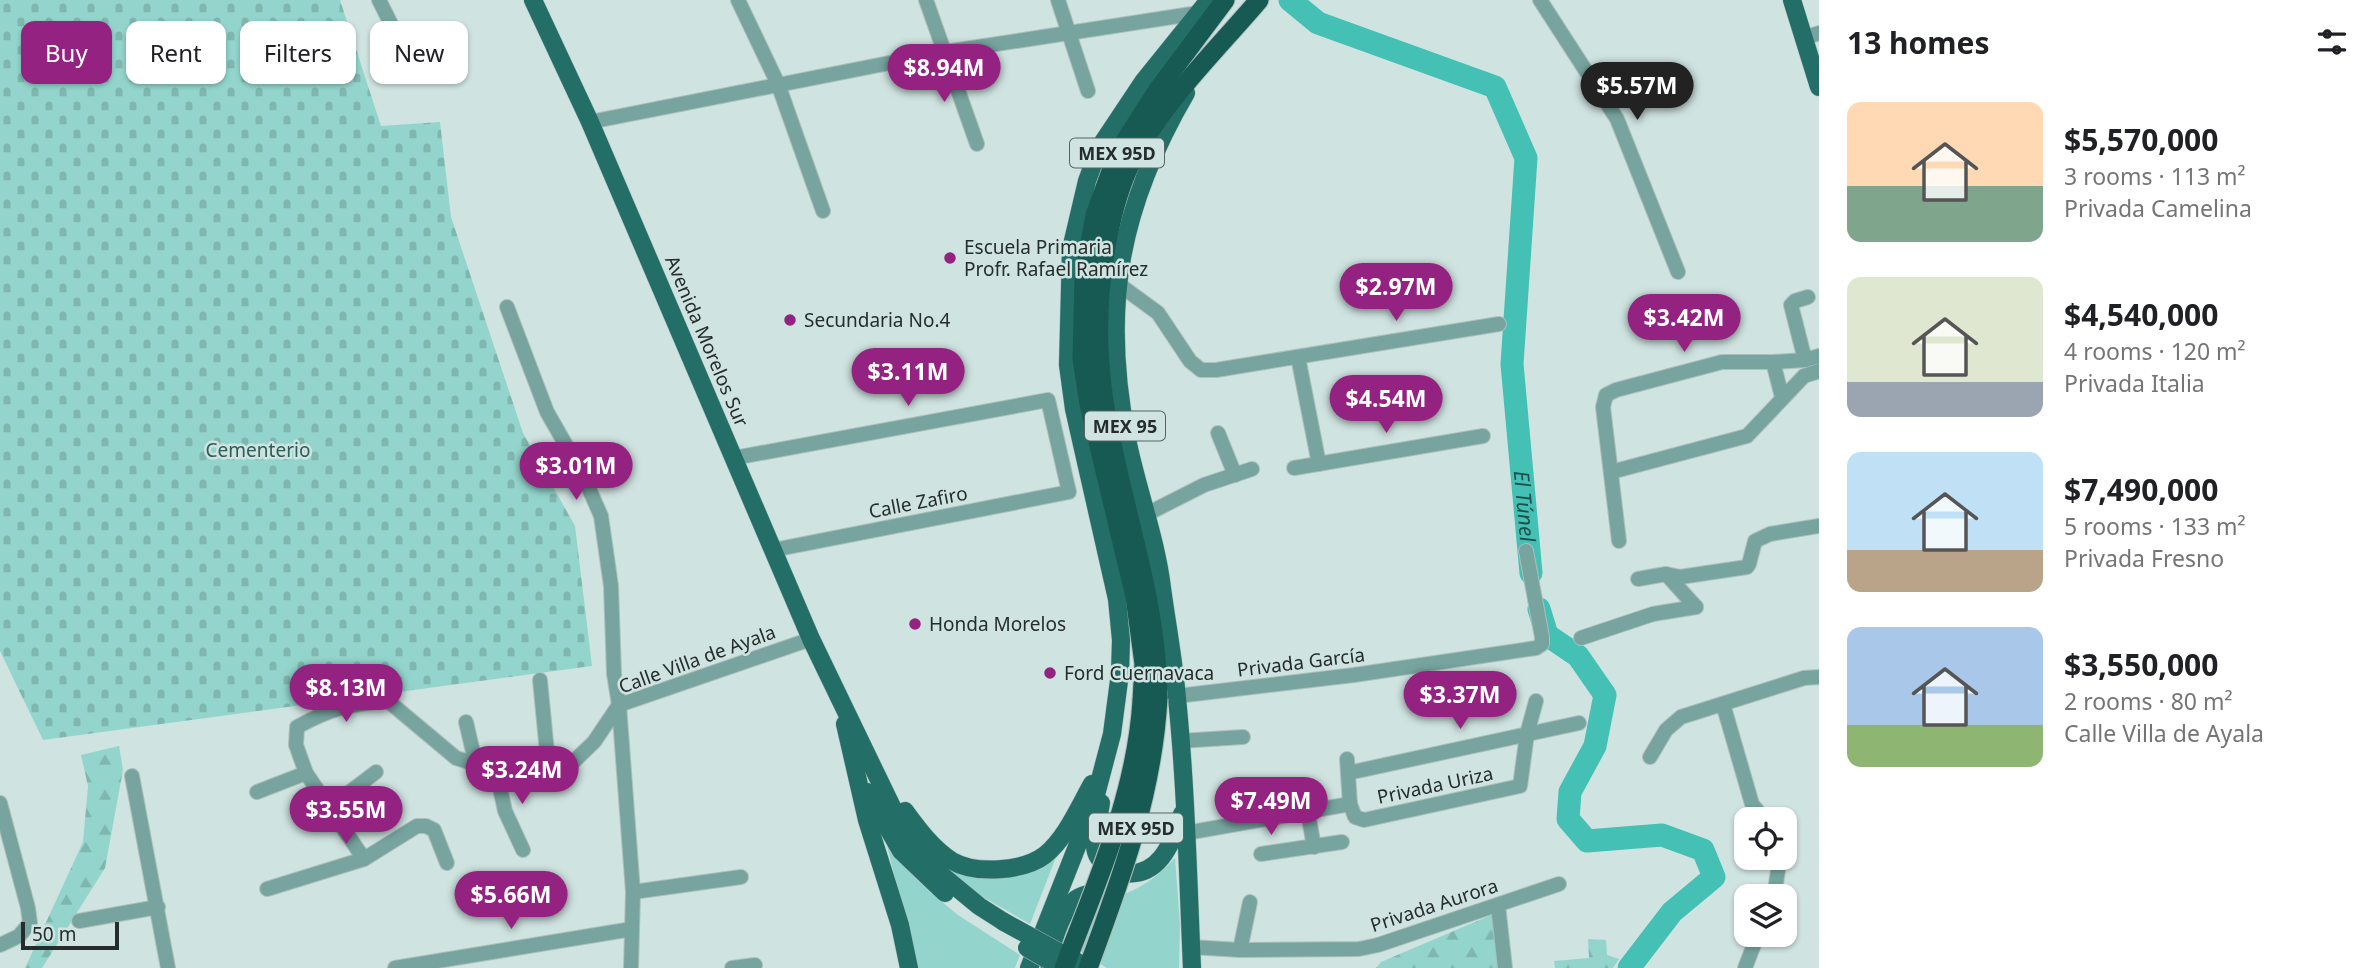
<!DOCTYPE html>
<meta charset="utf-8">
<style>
body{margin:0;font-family:"Noto Sans",sans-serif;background:#f6f6f6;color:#202124;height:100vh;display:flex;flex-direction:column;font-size:26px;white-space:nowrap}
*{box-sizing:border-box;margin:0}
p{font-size:23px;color:#757577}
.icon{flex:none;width:38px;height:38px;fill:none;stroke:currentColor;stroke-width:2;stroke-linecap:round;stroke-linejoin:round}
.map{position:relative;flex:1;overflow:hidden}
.drawer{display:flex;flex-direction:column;background:#fff;width:560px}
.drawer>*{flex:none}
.hud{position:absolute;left:21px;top:21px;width:665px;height:63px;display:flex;gap:14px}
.fabs{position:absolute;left:1734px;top:807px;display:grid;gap:14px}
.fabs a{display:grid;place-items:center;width:63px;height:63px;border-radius:14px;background:#fff;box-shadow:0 2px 5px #0004;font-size:35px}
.scale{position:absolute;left:21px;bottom:18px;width:98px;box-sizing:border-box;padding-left:7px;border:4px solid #252d2c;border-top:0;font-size:19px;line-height:24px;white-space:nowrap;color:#252d2c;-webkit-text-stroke:5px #cfe3e0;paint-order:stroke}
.price{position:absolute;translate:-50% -60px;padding:0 16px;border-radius:24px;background:#942280;color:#fff;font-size:23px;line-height:46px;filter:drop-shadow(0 2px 4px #0008)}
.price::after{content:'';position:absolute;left:50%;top:42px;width:21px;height:16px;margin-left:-10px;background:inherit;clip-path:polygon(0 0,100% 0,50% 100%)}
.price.selected{background:#222;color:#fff}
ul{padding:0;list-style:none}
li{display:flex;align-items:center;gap:21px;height:175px;padding:0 28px}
li span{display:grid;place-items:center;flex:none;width:196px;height:140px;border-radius:14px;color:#555}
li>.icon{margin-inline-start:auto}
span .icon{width:84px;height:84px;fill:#fffc;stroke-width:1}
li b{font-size:30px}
h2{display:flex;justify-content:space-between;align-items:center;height:84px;padding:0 28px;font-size:30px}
.pill{padding:0 24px;border-radius:14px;background:#fff;box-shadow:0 2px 5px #0004;font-size:24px;line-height:63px}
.pill.selected{background:#942280;color:#fff}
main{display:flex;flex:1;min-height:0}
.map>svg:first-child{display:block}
.green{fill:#93d5cc}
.forest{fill:url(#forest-firs)}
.cemetery{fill:url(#cemetery-stones)}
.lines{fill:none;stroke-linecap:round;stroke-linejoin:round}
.river{stroke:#44c0b4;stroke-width:23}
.minor-casing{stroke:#adbfbc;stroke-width:16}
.major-casing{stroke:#adbfbc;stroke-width:19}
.highway-casing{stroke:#adbfbc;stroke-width:21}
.minor{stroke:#77a49f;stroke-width:14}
.major{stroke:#236f68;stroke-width:18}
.highway{stroke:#175a53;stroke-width:19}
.major-bridge-casing{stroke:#adbfbc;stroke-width:19;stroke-linecap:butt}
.highway-bridge-casing{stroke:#adbfbc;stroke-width:21;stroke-linecap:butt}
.major-bridge{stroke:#236f68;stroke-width:18}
.highway-bridge{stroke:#175a53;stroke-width:19}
.poi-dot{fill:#942280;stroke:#cfe3e0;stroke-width:2.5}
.labels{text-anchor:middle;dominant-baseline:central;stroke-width:5;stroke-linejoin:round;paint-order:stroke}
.shield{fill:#cfe3e0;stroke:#586462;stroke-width:2}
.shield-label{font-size:18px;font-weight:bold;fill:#252d2c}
.poi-label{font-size:19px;fill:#252d2c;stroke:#cfe3e0;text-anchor:start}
.street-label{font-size:19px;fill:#252d2c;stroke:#cfe3e0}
.park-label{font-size:19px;fill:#2b5e58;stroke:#cfe3e0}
.water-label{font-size:21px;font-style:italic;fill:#1b504b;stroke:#cfe3e0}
</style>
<main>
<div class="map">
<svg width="1819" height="968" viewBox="0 0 1819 968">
<defs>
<pattern id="forest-firs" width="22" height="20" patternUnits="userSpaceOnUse" patternTransform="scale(1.75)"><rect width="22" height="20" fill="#93d5cc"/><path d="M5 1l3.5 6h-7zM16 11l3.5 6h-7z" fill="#7fb7af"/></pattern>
<pattern id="cemetery-stones" width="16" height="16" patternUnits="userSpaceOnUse" patternTransform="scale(1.75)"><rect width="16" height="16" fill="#93d5cc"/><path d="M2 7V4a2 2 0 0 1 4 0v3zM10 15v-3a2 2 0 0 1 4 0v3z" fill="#7fb7af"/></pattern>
</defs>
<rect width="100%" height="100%" fill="#cfe3e0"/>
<g class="green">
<path d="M886,841l44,51 28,23 62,40 -5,13h-99z"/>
<path d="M1058,852l-28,72 -59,-34 -27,-23c49,21 72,13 114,-15z"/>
<path d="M1175,858l5,66 -1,44h-72l-42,-26 16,-33c41,-14 64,-18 94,-51z"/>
</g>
<g class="forest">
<path d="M119,746l4,24 -18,98 -63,100h-17l58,-126 5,-56 -7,-31z"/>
<path d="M1496,913l3,55h-123l5,-6z"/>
<path d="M1588,939l18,1 1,15 12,4 -6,9h-58l-1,-7 35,-3z"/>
</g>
<path class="cemetery" d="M0,0h340l41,126 59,-4 11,95 72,216 52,93 17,140 -549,74 -43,-89z"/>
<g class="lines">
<g class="river">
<path id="s1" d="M1290,0l28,23 177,64 31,71 -14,206 19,209"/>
<path d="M1539,609l8,26 31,21 27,39 -10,51 -25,46 -2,27 19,22 75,-6 41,15 11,27 -42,35 -43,56"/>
</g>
<defs>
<g id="minor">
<path d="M379,0l12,24"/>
<path d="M738,0l40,84 45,127"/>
<path d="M926,0l51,144"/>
<path d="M1058,0l30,91"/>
<path d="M1540,0l77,119 61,153"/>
<path d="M1804,38l15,-5"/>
<path d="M590,122l355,-70 253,-39"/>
<path d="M1117,283l41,30 32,48 11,9h15l283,-46"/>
<path d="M507,307l40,105 36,63 18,41 10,70 3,88 5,31 14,187 -2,76"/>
<path d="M1298,357l21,107"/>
<path d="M1805,360l-14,-55 4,-4 13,-4"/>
<path d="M1773,362l9,35"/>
<path d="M1218,433l17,42"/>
<path d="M734,458l314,-58 21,92 -296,58"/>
<path d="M1294,468l189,-32"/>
<path d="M1611,472l136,-36 57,-60 15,-5"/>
<path d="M1145,515l59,-30 48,-16"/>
<path d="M1619,541l-16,-134 3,-12 10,-5 106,-28h51l32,-2 14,-4"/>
<path d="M1666,574l30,33"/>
<path d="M1638,579l28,-5 14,3 67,-10 2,-3 6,-23 15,-7 49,-8"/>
<path d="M1581,638l72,-24 43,-7"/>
<path d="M540,680l9,93"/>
<path d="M1177,696l177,-21 182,-27 6,-4v-7l-16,-86"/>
<path d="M1723,704l29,100 12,15"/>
<path d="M466,722l10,43"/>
<path d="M1180,741l63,-4"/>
<path d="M1650,757l16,-27 15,-13 123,-39 15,-1"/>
<path d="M1347,759l3,45 5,13 9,3 156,-34 7,-52 9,-33"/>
<path d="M496,770l9,41 18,39"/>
<path d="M1348,773l231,-50"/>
<path d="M132,776l36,192"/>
<path d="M257,792l49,-19"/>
<path d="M0,803l28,105 2,15 -11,13 -19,9"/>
<path d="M330,807l46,-35"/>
<path d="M1308,813l6,34"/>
<path d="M1186,833l164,-29"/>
<path d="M1261,854l81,-12"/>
<path d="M364,859l-58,-86 -10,-28 1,-18c34,-19 53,-23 91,-26l68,57 40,12 33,5 20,-2 22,-9 23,-22 25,-37 192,-66"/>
<path d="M267,889l97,-30 53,-33h9l8,4 13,33"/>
<path d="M633,892l108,-15"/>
<path d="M1774,896l6,-38"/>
<path d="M1498,905l7,63"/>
<path d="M79,921l79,-14"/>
<path d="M1191,947l49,3 119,-1 19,-4 181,-61"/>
<path d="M1240,950l10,-48"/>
<path d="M395,968l237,-39"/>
<path d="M732,968l23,-3"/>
<path d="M1745,968l13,-34"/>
</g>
<g id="major">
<path d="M533,0l57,122 221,517 82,170 18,31 28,33 40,33 25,16"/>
<path d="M1792,0l27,87"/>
<path d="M1186,93c-67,115 -85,215 -59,346 10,50 29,99 35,149 5,37 12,74 15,110 9,90 11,180 15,270"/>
<path d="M845,724l22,96 33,105 9,43"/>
<path d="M867,792l34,59 44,42"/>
<path d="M1101,803c-2,14 -9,35 -5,49 3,10 14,18 23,20 39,9 53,-28 63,-58"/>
<path d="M905,811c13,18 28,38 47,50 24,14 72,10 93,-6 21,-17 34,-48 47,-71"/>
<path d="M1047,961c6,-18 13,-49 29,-62 8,-6 17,-6 27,-9"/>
<path d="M1029,968l64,-162 19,-72 8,-61 1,-33 -4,-41 -43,-190 -6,-44 3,-116 16,-68 12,-33 44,-66 66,-82"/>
</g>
<g id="highway">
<path d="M1158,698c0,-102 -39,-197 -54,-297 -7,-47 -7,-96 0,-142 5,-31 12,-64 25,-92 31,-63 85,-114 130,-167"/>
<path d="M1142,701l2,-37 -9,-67 -46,-193 -7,-45 2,-83 11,-61 23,-63 39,-61 68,-91"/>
</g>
</defs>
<use href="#minor" class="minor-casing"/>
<use href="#major" class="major-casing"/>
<use href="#highway" class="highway-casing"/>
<use href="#minor" class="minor"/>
<use href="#major" class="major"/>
<use href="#highway" class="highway"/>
<defs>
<g id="major-bridge">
<path d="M1004,922l84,46"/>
<path d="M1027,948l35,20"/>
</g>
<g id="highway-bridge">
<path d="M1064,968c33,-87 72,-173 78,-267"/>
<path d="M1088,968c33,-89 65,-175 70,-270"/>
</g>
</defs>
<use href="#major-bridge" class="major-bridge-casing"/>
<use href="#highway-bridge" class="highway-bridge-casing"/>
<use href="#major-bridge" class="major-bridge"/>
<use href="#highway-bridge" class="highway-bridge"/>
</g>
<g class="poi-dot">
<circle cx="950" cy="258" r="7"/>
<circle cx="790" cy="320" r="7"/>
<circle cx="915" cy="624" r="7"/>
<circle cx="1050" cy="673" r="7"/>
</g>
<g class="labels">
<g class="shield">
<rect x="1070" y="138.5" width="94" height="29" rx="5"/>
<rect x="1085" y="411.5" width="80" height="29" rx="5"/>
<rect x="1089" y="813.5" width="94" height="29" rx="5"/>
</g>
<g class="shield-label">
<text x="1117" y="153">MEX 95D</text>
<text x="1125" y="426">MEX 95</text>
<text x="1136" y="828">MEX 95D</text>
</g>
<g class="poi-label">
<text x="964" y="247">Escuela Primaria<tspan x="964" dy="22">Profr. Rafael Ramírez</tspan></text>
<text x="804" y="320">Secundaria No.4</text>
<text x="929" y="624">Honda Morelos</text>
<text x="1064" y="673">Ford Cuernavaca</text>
</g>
<g class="street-label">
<text transform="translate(707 341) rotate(67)">Avenida Morelos Sur</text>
<text transform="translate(918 502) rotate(-11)">Calle Zafiro</text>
<text transform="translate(697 659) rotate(-20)">Calle Villa de Ayala</text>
<text transform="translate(1301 662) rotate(-7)">Privada García</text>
<text transform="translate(1435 785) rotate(-12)">Privada Uriza</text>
<text transform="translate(1434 905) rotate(-18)">Privada Aurora</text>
</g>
<g class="park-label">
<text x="258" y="450">Cementerio</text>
</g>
<g class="water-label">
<text stroke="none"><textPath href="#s1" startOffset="651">El Túnel</textPath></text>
</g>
</g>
</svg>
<div class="fabs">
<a><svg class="icon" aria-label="locate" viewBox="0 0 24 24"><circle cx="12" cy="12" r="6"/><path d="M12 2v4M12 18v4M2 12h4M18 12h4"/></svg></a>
<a><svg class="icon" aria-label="layers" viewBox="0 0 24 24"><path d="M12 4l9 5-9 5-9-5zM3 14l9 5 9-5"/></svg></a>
</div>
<div class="scale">50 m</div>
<b class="price" style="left:944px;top:104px">$8.94M</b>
<b class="price selected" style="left:1637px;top:122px">$5.57M</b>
<b class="price" style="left:1396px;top:323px">$2.97M</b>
<b class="price" style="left:1684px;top:354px">$3.42M</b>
<b class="price" style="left:908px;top:408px">$3.11M</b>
<b class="price" style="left:1386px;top:435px">$4.54M</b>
<b class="price" style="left:576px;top:502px">$3.01M</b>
<b class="price" style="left:346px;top:724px">$8.13M</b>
<b class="price" style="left:1460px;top:731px">$3.37M</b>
<b class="price" style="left:522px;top:806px">$3.24M</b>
<b class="price" style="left:1271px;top:837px">$7.49M</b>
<b class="price" style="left:346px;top:846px">$3.55M</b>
<b class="price" style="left:511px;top:931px">$5.66M</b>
<div class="hud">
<a class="pill selected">Buy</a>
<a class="pill">Rent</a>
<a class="pill">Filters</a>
<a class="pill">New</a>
</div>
</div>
<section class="drawer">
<h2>13 homes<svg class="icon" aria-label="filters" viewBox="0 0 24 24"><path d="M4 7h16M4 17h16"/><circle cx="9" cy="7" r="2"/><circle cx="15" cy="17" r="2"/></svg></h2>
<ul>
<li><span style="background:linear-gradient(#ffd9b3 60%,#7fa58c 0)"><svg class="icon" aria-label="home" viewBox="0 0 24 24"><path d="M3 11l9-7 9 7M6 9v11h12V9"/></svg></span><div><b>$5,570,000</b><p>3 rooms · 113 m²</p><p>Privada Camelina</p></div></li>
<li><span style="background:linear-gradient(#dfe7d0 75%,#9aa5b1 0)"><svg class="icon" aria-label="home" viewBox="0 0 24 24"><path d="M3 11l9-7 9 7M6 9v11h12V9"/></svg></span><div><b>$4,540,000</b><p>4 rooms · 120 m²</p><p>Privada Italia</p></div></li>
<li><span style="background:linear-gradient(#bfe0f5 70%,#b9a48a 0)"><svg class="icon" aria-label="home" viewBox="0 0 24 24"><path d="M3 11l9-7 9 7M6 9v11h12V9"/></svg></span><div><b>$7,490,000</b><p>5 rooms · 133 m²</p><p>Privada Fresno</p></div></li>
<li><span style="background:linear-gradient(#a9c7e8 70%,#8fb573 0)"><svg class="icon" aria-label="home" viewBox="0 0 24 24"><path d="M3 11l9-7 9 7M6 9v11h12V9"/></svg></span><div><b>$3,550,000</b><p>2 rooms · 80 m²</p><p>Calle Villa de Ayala</p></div></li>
</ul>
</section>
</main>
